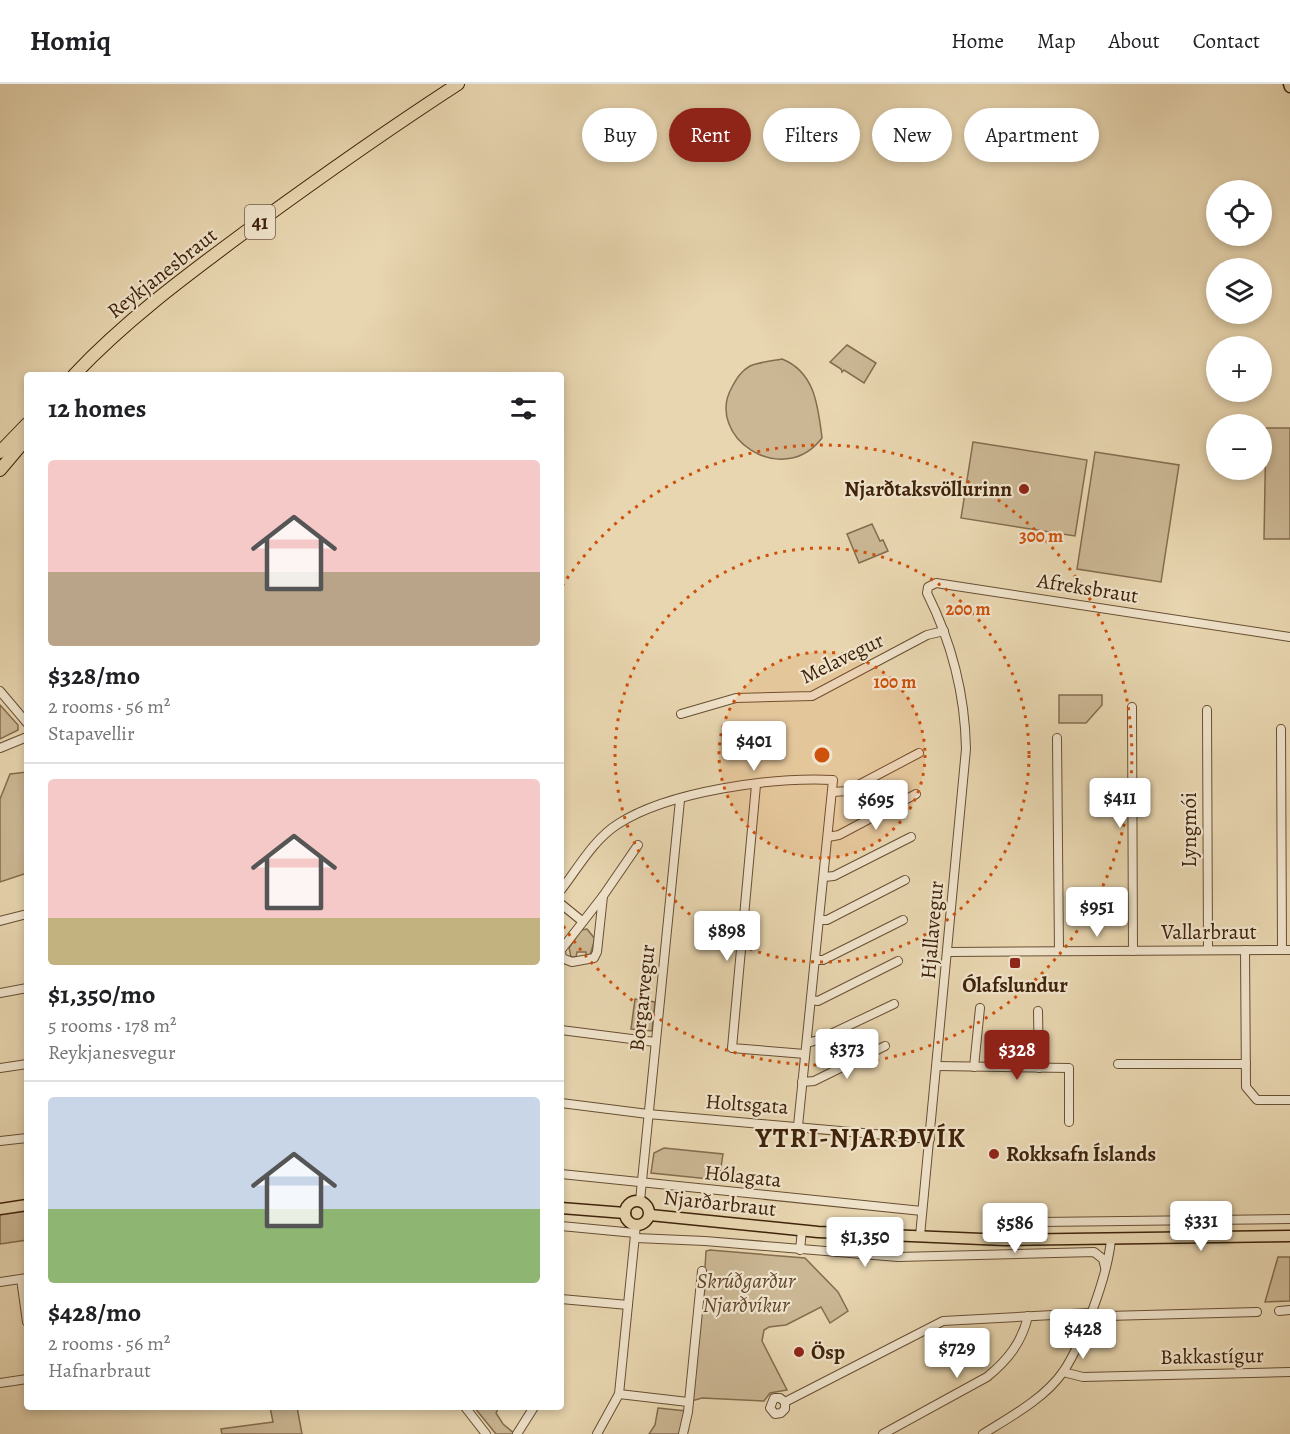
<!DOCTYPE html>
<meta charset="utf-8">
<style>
body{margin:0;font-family:Alegreya,serif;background:#f2f2f2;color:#202124;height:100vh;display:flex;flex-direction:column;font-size:22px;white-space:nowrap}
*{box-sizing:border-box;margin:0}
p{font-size:20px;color:#757577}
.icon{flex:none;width:33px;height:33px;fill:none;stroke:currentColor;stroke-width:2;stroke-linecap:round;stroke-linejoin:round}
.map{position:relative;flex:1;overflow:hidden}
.drawer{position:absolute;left:24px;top:288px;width:540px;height:1038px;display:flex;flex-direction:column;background:#fff;border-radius:6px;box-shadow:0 3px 9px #0003}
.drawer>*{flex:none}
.guide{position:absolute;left:582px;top:24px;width:570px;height:54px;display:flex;gap:12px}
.fabs{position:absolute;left:1206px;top:96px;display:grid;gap:12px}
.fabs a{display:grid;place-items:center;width:66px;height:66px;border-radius:50%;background:#fff;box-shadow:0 3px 9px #0003;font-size:30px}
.price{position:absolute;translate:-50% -51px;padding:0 14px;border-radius:6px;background:#fff;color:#222;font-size:20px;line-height:39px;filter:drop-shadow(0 2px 3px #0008)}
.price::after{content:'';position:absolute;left:50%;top:36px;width:18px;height:14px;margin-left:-9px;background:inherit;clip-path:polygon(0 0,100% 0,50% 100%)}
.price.current{background:#8f2418;color:#fff}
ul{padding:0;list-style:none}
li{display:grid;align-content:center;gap:12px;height:318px;padding:0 24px}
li+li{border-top:2px solid #e0e0e0}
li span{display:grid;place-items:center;height:186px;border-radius:6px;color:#555}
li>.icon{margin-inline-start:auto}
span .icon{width:108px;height:108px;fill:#fffc;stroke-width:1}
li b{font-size:26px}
h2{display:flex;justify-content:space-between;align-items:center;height:72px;padding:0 24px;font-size:26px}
.chip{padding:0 21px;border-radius:27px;background:#fff;box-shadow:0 3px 9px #0003;font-size:21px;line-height:54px}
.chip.current{background:#8f2418;color:#fff}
header{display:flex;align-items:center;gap:36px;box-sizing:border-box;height:84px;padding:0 30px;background:#fff;border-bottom:2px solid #e0e0e0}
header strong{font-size:28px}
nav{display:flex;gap:33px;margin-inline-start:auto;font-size:21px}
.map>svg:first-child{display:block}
.green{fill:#cbb794;stroke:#846c4e;stroke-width:1.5}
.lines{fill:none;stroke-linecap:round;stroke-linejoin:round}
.minor-casing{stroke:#684f33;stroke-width:10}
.major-casing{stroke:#3e2209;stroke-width:13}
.highway-casing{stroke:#3e2209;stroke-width:14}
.minor{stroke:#f0e4cc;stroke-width:8}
.major{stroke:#e8d6b0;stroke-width:10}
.highway{stroke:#e8d6b0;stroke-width:12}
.ring{fill:none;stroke:#ce510c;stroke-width:3;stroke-dasharray:3 6}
.poi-dot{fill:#8f2418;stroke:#f0e4cc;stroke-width:2}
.labels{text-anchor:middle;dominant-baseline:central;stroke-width:4.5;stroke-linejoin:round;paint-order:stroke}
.shield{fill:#f0e4cc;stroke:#735c44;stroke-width:1.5}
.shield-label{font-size:20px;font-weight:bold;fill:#3e2209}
.street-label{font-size:21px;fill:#3e2209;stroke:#f0e4cc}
.poi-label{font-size:21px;font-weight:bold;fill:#3e2209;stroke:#f0e4cc;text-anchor:start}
.park-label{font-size:21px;font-style:italic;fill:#61472c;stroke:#f0e4cc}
.district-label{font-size:27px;font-weight:bold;letter-spacing:1.5px;fill:#3e2209;stroke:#f0e4cc}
.centre{fill:#ce510c;stroke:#f0e4cc;stroke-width:3}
.ring-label{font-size:18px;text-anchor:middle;font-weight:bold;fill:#ce510c;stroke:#f0e4cc;stroke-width:4.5;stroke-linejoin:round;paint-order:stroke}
</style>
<header>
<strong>Homiq</strong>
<nav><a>Home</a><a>Map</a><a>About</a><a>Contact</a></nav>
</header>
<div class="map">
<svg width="1290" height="1350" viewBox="0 0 1290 1350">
<rect width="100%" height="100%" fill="#e8d6b0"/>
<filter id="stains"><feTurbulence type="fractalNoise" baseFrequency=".00333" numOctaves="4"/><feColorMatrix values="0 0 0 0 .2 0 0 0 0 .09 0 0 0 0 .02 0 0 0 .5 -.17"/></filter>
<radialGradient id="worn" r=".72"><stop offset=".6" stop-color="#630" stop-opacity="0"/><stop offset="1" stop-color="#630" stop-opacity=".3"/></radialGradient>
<g class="green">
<path d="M847,261l29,18 -12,20 -20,-13 -2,2 -1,-3 -11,-7z"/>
<path d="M782,275c33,13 36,47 40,79 -40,52 -118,-2 -90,-51 5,-9 9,-16 18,-21 9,-4 22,-5 32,-7z"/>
<path d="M1266,344h24v111h-26z"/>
<path d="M973,358l114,18 -12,76 -114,-18z"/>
<path d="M1095,368l84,13 -18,117 -84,-13z"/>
<path d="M872,440l8,17 3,-1 5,11 -29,12 -12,-29z"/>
<path d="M1059,611h43v10l-16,18h-27z"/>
<path d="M0,621l18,20v5l-18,9z"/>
<path d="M27,688v101l-27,9v-83l10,-25z"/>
<path d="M587,845l8,10 -5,16 -4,2v-5h-9l-1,5h-5l-2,-9 12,-18z"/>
<path d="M635,915l20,3 -3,29 -21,-2z"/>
<path d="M664,1064l59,6 -4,26 -68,-7 3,-20z"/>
<path d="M27,1125v31l-27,4v-31z"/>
<path d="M710,1166l95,8 33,34 10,19 -18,12 -9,-16 -35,18 -17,2 -5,3 -2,11 25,49 -17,3 -6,8 -62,-3 -14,4 16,-117 2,-34z"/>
<path d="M1278,1173h12v44l-25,1z"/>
<path d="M270,1323h27l5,27h-80l-1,-5 52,-7z"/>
<path d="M474,1323h25l-3,6 7,11 12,10h-19z"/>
<path d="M658,1324l28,3 -5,23h-32l6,-9z"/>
</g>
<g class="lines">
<defs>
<g id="minor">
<path d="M0,607l27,32"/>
<path d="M1132,623l1,244"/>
<path d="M1207,626l1,240"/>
<path d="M681,630l55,-16 76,-2 115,-61 17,-4"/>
<path d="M1281,645l1,221"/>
<path d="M1057,654l2,213"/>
<path d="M0,664l27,-11"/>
<path d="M756,701l-24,263 73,6"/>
<path d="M833,708l14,-1 72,-38"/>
<path d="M828,753l11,-2 77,-41"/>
<path d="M824,793l10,-1 77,-39"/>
<path d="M561,806c17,-22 33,-51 57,-66 51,-33 155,-47 215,-44l-35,346"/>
<path d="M603,812l35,-51"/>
<path d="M561,820l21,17"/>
<path d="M820,836h7l78,-40"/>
<path d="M0,837l27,-7"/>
<path d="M561,866l42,-54 -6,56 -3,6 -22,4 -10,-4 -1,-7"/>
<path d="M1245,866l1,137 11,13h33"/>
<path d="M949,868l341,-2"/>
<path d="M816,876h7l80,-40"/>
<path d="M0,909l27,-5"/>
<path d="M811,916l7,1 80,-40"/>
<path d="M1038,927l1,57"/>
<path d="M561,946l94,12"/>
<path d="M807,959l11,-3 76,-36"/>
<path d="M1118,980h128"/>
<path d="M937,982l132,2v54"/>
<path d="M974,983l6,-59"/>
<path d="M0,984l27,-4"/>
<path d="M802,998l12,-1 71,-35"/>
<path d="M561,1019l87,11 282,25"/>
<path d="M0,1057l27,-3"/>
<path d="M561,1090l361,37"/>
<path d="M640,1117l40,-401"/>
<path d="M1204,1136v18"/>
<path d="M561,1142l74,7"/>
<path d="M920,1152l46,-487c-1,-56 -14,-106 -39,-156l1,-6 8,-4 354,54"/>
<path d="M636,1154l69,3 193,16 196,-5 9,7 2,8"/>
<path d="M1030,1156l10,-18 250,-3"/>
<path d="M800,1166l2,-20"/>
<path d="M21,1195l6,43"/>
<path d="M0,1198l27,-4"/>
<path d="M561,1215l67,6"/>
<path d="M1279,1227l11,-1"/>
<path d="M1063,1288l20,5 207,-5"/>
<path d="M0,1299l27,-4"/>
<path d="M619,1310l69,8"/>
<path d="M785,1318v7l-4,4 -6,1 -5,-6 4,-10h6l5,4 158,-81 147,-8 17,3 150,-4"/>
<path d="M465,1323l21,27"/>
<path d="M517,1350l17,-27"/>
<path d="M597,1350l22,-40 17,-169"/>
<path d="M683,1350l5,-22 14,-141"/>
<path d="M883,1350l104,-57c21,-17 35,-35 41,-61"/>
<path d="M983,1350c27,-17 61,-35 80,-62 20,-30 45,-97 48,-133"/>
</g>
<g id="major">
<path d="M1289,0l1,3"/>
<circle cx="637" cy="1129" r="12"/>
<path d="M561,1124l64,5"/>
<path d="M0,1125l27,-4"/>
<path d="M650,1131l168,17 187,8 285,-4"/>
</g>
<g id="highway">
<path d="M74,291c50,-53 109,-97 167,-140 71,-52 143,-103 217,-151"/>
<path d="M0,368l27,-28"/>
<path d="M0,386l27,-32"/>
</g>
</defs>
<use href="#minor" class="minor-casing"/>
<use href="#major" class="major-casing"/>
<use href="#highway" class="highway-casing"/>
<use href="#minor" class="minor"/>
<use href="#major" class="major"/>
<use href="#highway" class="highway"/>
</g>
<circle cx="822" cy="671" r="103" fill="#ce510c" fill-opacity=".12"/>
<g class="ring">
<circle cx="822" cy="671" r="103"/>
<circle cx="822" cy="671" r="207"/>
<path d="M562 502A310 310 0 1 1 562 840"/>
</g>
<g class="poi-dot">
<circle cx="1024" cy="405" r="6"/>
<rect x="1009" y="873" width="12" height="12" rx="3"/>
<circle cx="994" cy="1070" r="6"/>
<circle cx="799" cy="1268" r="6"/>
</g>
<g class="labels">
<rect class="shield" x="245" y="121" width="30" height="34" rx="4.5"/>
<g class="shield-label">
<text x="260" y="138">41</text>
</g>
<g class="street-label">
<text transform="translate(162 189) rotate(-38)">Reykjanesbraut</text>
<text transform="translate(1088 504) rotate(9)">Afreksbraut</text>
<text transform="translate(842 574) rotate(-26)">Melavegur</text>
<text transform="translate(1189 746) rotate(-90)">Lyngmói</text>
<text transform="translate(932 846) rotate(-85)">Hjallavegur</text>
<text x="1209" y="848">Vallarbraut</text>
<text transform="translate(642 914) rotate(-84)">Borgarvegur</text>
<text transform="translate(747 1020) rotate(4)">Holtsgata</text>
<text transform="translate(743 1092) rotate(6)">Hólagata</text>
<text transform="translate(720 1119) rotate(6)">Njarðarbraut</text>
<text transform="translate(1212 1272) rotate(-1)">Bakkastígur</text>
</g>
<g class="poi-label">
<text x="1012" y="405" text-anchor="end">Njarðtaksvöllurinn</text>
<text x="1015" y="901" text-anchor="middle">Ólafslundur</text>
<text x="1006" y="1070">Rokksafn Íslands</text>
<text x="811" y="1268">Ösp</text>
</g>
<g class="park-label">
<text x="746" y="1197">Skrúðgarður<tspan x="746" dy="24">Njarðvíkur</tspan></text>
</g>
<g class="district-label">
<text x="861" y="1054">YTRI-NJARÐVÍK</text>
</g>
</g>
<circle cx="822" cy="671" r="9" class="centre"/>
<g class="ring-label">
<text x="1041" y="458">300 m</text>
<text x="968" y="531">200 m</text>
<text x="895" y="604">100 m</text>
</g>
<rect width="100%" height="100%" filter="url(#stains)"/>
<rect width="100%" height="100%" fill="url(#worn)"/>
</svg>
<div class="fabs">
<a><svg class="icon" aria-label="locate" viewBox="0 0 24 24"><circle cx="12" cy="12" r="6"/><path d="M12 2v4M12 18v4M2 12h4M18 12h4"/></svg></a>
<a><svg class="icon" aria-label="layers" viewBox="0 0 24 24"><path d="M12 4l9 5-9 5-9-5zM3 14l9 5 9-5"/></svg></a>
<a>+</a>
<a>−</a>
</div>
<b class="price" style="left:754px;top:688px">$401</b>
<b class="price" style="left:1120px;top:745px">$411</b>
<b class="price" style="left:876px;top:747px">$695</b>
<b class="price" style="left:1097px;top:854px">$951</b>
<b class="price" style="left:727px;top:878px">$898</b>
<b class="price" style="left:847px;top:996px">$373</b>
<b class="price current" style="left:1017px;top:997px">$328</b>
<b class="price" style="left:1201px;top:1168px">$331</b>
<b class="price" style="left:1015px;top:1170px">$586</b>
<b class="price" style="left:865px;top:1184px">$1,350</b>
<b class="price" style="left:1083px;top:1276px">$428</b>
<b class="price" style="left:957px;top:1295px">$729</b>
<div class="guide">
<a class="chip">Buy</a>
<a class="chip current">Rent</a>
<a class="chip">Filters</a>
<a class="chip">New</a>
<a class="chip">Apartment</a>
</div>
<section class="drawer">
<h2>12 homes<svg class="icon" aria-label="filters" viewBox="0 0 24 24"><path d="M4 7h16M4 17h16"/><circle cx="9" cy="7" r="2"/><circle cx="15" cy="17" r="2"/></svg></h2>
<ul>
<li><span style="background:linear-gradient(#f6c9c9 60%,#b9a48a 0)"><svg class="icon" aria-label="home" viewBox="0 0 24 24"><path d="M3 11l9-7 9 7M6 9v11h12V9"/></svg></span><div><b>$328/mo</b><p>2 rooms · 56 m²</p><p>Stapavellir</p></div></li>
<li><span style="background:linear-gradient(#f6c9c9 75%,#c2b280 0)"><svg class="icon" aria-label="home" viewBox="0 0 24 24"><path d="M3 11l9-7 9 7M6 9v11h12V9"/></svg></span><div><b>$1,350/mo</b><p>5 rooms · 178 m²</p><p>Reykjanesvegur</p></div></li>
<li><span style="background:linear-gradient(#c9d6e8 60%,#8fb573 0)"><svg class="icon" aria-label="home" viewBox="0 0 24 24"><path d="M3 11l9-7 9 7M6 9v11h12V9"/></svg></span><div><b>$428/mo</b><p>2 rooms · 56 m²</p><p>Hafnarbraut</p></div></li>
</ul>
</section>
</div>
